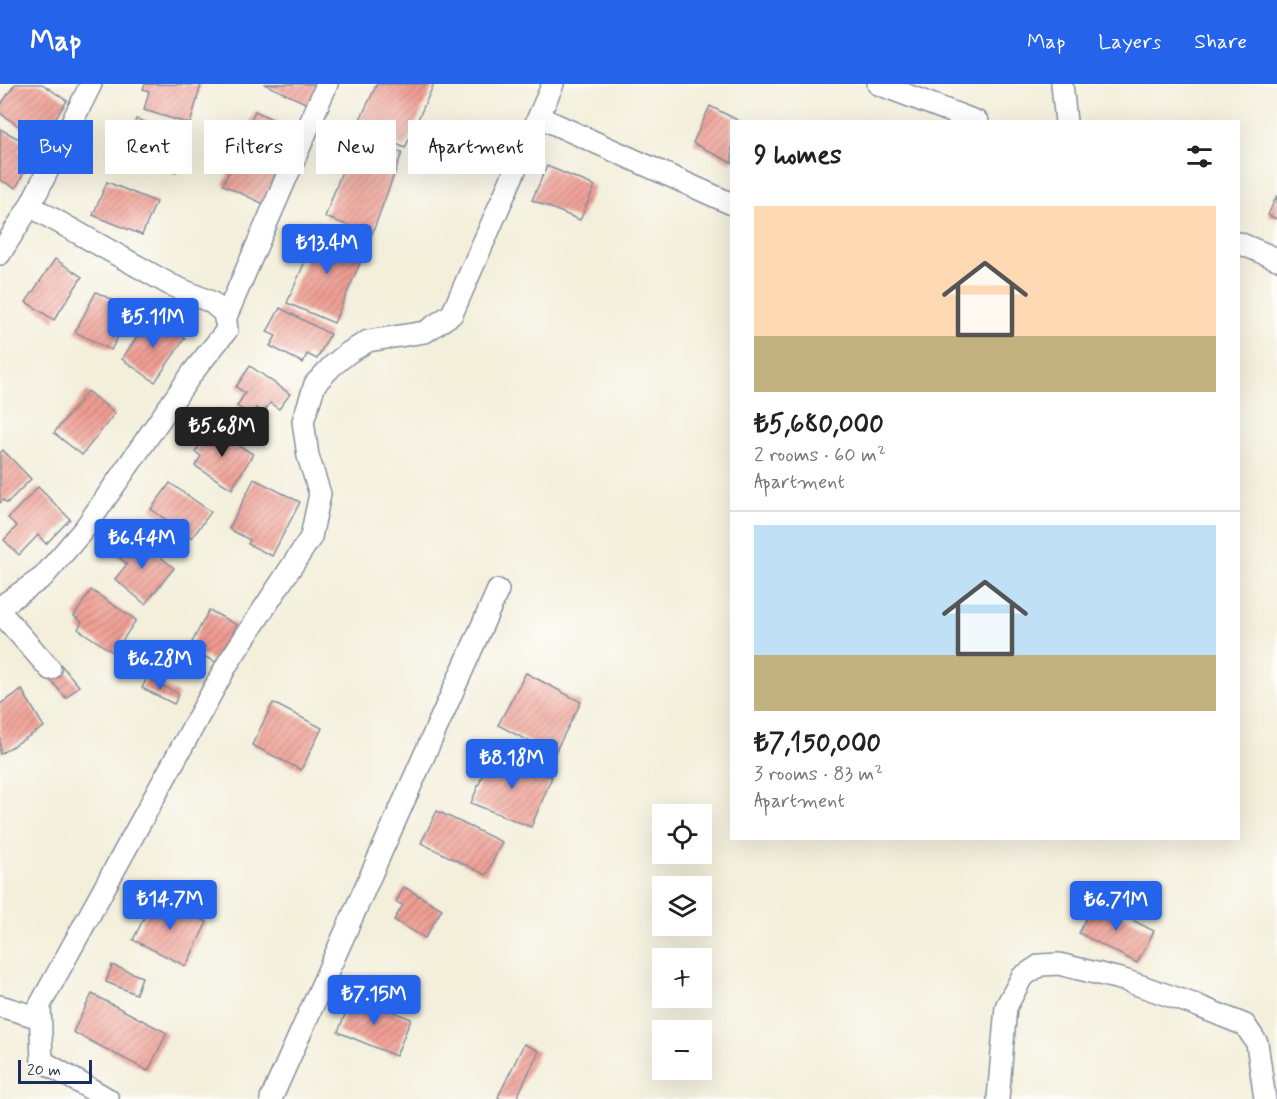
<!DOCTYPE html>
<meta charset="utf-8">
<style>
body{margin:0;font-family:Mynerve,sans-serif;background:#f2f2f2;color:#222;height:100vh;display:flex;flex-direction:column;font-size:22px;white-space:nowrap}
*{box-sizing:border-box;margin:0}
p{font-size:20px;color:#767676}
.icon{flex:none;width:33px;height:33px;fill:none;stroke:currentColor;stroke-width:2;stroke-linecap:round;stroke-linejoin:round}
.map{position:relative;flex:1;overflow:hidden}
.panel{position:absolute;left:730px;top:36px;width:510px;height:720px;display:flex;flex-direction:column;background:#fff;border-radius:0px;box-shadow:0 6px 24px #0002}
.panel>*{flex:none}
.guide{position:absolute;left:18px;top:36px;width:570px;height:54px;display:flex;gap:12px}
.controls{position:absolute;left:652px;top:720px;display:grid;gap:12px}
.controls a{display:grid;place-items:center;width:60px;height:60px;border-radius:0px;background:#fff;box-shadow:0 6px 24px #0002;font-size:30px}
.scale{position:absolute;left:18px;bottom:15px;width:74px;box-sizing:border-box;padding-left:6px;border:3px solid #1b2f5e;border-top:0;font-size:16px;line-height:21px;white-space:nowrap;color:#1b2f5e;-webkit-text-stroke:4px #fdfcf7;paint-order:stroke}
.price{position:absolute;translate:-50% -51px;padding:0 14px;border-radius:6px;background:#2563eb;color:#fff;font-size:20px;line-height:39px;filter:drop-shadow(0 2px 3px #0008)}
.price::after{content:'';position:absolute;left:50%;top:36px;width:18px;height:14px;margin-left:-9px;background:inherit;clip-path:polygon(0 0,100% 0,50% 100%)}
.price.selected{background:#222;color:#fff}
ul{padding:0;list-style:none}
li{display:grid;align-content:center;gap:12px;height:318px;padding:0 24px}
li+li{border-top:2px solid #e0e0e0}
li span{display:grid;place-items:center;height:186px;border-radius:0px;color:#555}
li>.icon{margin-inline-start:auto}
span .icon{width:108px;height:108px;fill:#fffc;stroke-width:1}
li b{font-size:26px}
h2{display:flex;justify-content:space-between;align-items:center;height:72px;padding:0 24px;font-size:26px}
.chip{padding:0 21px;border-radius:0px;background:#fff;box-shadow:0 6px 24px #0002;font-size:21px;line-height:54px}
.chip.selected{background:#2563eb;color:#fff}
header{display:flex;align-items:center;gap:36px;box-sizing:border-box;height:84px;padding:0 30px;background:#2563eb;color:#fff}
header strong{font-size:28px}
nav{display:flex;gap:33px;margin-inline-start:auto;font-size:21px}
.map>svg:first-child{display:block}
.building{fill:url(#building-hatch)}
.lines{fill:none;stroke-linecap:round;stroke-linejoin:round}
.minor-casing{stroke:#878f9c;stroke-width:24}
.minor{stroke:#fff;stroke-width:21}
</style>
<header>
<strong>Map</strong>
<nav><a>Map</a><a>Layers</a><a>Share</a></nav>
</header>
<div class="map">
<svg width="1277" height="1015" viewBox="0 0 1277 1015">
<defs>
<pattern id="building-hatch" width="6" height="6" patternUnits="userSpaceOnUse" patternTransform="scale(1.5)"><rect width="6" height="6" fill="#ef9c91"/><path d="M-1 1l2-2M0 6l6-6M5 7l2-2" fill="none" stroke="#c1807a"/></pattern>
</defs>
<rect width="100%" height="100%" fill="#fdfcf7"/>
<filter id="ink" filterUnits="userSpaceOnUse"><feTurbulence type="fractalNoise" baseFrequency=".0167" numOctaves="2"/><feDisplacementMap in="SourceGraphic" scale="12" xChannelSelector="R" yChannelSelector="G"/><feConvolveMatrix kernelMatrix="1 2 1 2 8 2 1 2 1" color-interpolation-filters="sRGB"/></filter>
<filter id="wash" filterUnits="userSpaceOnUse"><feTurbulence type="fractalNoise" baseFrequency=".008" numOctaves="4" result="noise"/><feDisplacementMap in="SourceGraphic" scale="24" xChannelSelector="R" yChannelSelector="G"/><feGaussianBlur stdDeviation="1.35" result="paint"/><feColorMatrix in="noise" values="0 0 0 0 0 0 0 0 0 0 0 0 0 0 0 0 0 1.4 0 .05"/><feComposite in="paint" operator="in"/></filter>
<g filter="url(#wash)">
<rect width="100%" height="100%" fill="#f3efdb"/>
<g id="blocks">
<g class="building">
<path d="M15,0h27l25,17 -19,28 -11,-8 -8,12 -29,-20v-7z"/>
<path d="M145,0l56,1 -11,39 -46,-14 5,-19 -6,-2z"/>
<path d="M264,0h55l-9,21z"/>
<path d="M377,0h57l-29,64 -48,-22z"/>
<path d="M710,22l31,16h-9v41l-39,-20z"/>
<path d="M255,27l44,21 -14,31 -44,-21z"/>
<path d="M136,35l51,16 -11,37 -36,-11 4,-14 -15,-4z"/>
<path d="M0,45l25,13 -6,10 12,6 -15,30 -16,-8z"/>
<path d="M355,52l47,17 -30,81 -47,-17z"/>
<path d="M237,70l45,21 -14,31 -45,-21z"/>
<path d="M547,82l48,20 -15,34 -48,-20z"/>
<path d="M107,98l49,20 -14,33 -49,-20z"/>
<path d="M1277,111v24l-9,-4z"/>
<path d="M320,143l47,20 -33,76 -47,-20z"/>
<path d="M55,175l27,18 -28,43 -28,-18z"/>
<path d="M96,208l36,18 -21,40 -36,-18z"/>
<path d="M280,224l50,26 -13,25 -10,-5 -4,9 -33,-17 6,-10 -9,-4z"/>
<path d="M151,232l34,22 -30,44 -33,-23z"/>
<path d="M250,282l40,28 -11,15 -9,-6 -7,10 -7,-5 -5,8 -14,-10 8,-13 -9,-6z"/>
<path d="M87,307l28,22 -33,42 -28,-22z"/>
<path d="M210,344l43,26 -21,35 -37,-23 6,-10 -6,-4z"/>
<path d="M3,366l28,29 -24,24 -4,-3 -3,3v-50z"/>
<path d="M254,395l46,23 -28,54 -24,-12 2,-4 -21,-11z"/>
<path d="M170,399l41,29 -19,26 -41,-29z"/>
<path d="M38,403l32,32 -24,25 -8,-9 -19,20 -15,-15 13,-14 -9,-8z"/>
<path d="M133,451l41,33 -29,36 -30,-25 12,-15 -11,-9z"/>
<path d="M91,506l45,30 -22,33 -36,-24 4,-7 -8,-6z"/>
<path d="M209,526l28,15 -20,38 -28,-15z"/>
<path d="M61,581l18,21 -13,12 -19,-22z"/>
<path d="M526,589l55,29 -27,52 -56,-29z"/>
<path d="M147,594l32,16 -5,10 -32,-16z"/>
<path d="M22,606l22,37 -44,27v-50z"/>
<path d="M273,619l49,25 -21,42 -49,-25z"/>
<path d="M492,669l60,24 -21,50 -60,-24z"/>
<path d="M437,727l65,31 -16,33 -65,-32z"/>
<path d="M404,803l38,22 -17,29 -31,-18 9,-15 -7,-3z"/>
<path d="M155,812l52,26 -21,44 -53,-26z"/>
<path d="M1095,817l59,30 -17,32 -58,-30z"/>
<path d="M112,881l30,12 -6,17 -30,-12z"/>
<path d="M92,910l75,39 -19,38 -75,-39z"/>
<path d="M353,911l58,24 -15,37 -58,-24z"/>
<path d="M524,960l15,7 -23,48h-15l-3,-2z"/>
</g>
</g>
</g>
<g filter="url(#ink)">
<use href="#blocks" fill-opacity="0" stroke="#878f9c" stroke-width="1.5"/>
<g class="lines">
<defs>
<g id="minor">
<path d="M878,0l100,38"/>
<path d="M1062,0l4,38"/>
<path d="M539,33l193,87"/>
<path d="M1239,159l38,16"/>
<path d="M0,170l30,-48 61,-122"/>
<path d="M225,235l102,-235"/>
<path d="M0,523l43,-30 42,-49 108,-156 34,-42 -2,-16 -14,-12 -40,-17 -141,-79"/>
<path d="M0,528l50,57"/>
<path d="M0,922l40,12"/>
<path d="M108,1015l-66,-38 -2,-56 188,-342 83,-126 9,-43 -12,-38 -5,-35 12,-37 17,-18 16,-13 20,-12 57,-9 27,-18 101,-230"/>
<path d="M271,1015l227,-509"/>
<path d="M998,1015l8,-92 16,-30 18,-12 19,-1 65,16 69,24 52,21 12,18 8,56"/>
</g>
</defs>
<use href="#minor" class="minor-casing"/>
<use href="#minor" class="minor"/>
</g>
</g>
</svg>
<div class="controls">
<a><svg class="icon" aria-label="locate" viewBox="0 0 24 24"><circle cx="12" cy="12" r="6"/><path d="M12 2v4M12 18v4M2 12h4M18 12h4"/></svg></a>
<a><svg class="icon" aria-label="layers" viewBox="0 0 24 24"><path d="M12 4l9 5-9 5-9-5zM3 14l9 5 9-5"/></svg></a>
<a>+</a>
<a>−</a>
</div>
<div class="scale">20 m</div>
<b class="price" style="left:327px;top:191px">₺13.4M</b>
<b class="price" style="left:153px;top:265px">₺5.11M</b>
<b class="price selected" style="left:222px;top:374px">₺5.68M</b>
<b class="price" style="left:142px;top:486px">₺6.44M</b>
<b class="price" style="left:160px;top:607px">₺6.28M</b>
<b class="price" style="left:512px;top:706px">₺8.18M</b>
<b class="price" style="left:170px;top:847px">₺14.7M</b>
<b class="price" style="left:1116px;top:848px">₺6.71M</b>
<b class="price" style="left:374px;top:942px">₺7.15M</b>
<div class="guide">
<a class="chip selected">Buy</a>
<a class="chip">Rent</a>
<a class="chip">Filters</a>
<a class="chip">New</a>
<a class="chip">Apartment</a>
</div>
<section class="panel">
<h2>9 homes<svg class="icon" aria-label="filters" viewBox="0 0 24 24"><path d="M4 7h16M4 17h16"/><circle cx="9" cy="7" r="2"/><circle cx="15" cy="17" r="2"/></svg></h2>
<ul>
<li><span style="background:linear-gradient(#ffd9b3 70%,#c2b280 0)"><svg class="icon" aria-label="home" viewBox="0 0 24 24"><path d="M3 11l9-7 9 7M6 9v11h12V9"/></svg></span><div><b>₺5,680,000</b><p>2 rooms · 60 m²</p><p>Apartment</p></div></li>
<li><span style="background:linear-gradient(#bfe0f5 70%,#c2b280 0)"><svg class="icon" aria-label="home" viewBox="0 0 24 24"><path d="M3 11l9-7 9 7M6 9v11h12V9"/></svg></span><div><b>₺7,150,000</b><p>3 rooms · 83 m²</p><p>Apartment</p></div></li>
</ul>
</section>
</div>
